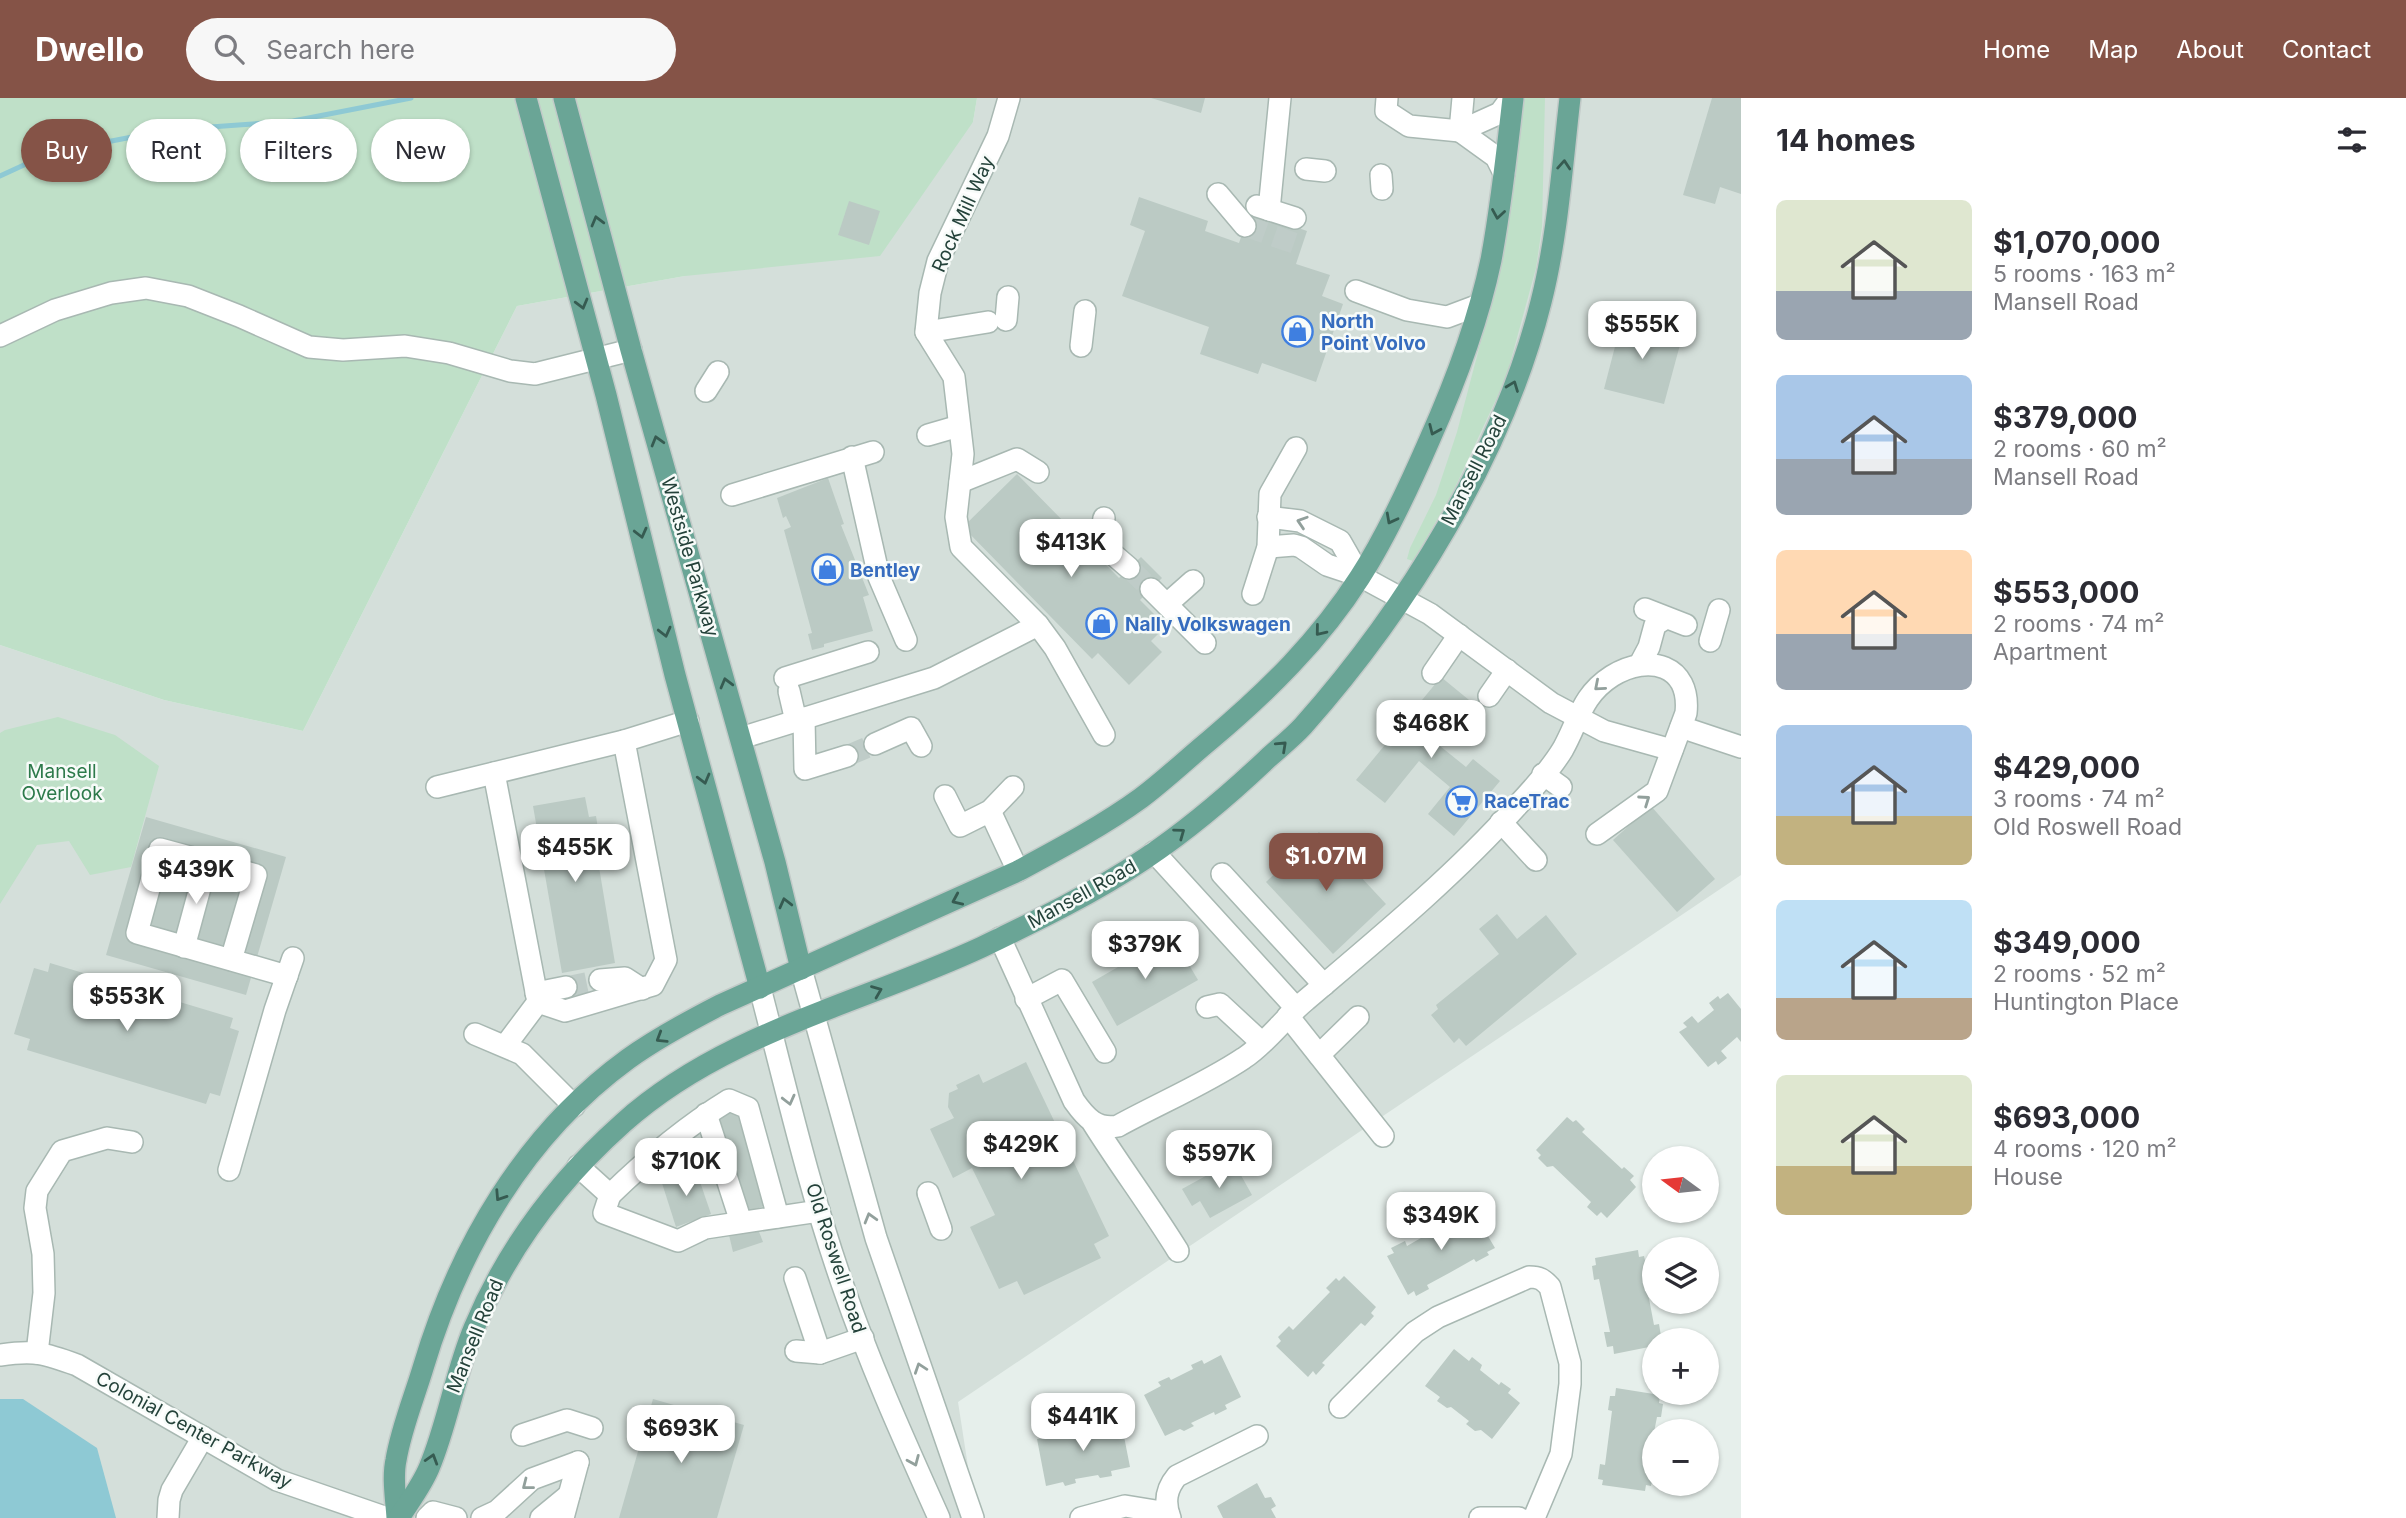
<!DOCTYPE html>
<meta charset="utf-8">
<style>
body{margin:0;font-family:Inter,sans-serif;background:#f7f7f7;color:#2b2b33;height:100vh;display:flex;flex-direction:column;font-size:26px;white-space:nowrap}
*{box-sizing:border-box;margin:0}
p{font-size:23px;color:#7c7c81}
.icon{flex:none;width:38px;height:38px;fill:none;stroke:currentColor;stroke-width:2;stroke-linecap:round;stroke-linejoin:round}
.map{position:relative;flex:1;overflow:hidden}
.drawer{display:flex;flex-direction:column;background:#fff;width:665px}
.drawer>*{flex:none}
.hud{position:absolute;left:21px;top:21px;width:665px;height:63px;display:flex;gap:14px}
.needle{width:46px;rotate:285deg}
.fabs{position:absolute;left:1642px;top:1048px;display:grid;gap:14px}
.fabs a{display:grid;place-items:center;width:77px;height:77px;border-radius:50%;background:#fff;box-shadow:0 2px 5px #0004;font-size:35px}
.price{position:absolute;translate:-50% -60px;padding:0 16px;border-radius:14px;background:#fff;color:#222;font-size:23px;line-height:46px;filter:drop-shadow(0 2px 4px #0008)}
.price::after{content:'';position:absolute;left:50%;top:42px;width:21px;height:16px;margin-left:-10px;background:inherit;clip-path:polygon(0 0,100% 0,50% 100%)}
.price.active{background:#855347;color:#fff}
ul{padding:0;list-style:none}
li{display:flex;align-items:center;gap:21px;height:175px;padding:0 35px}
li span{display:grid;place-items:center;flex:none;width:196px;height:140px;border-radius:10px;color:#555}
li>.icon{margin-inline-start:auto}
span .icon{width:84px;height:84px;fill:#fffc;stroke-width:1}
li b{font-size:30px}
h2{display:flex;justify-content:space-between;align-items:center;height:84px;padding:0 35px;font-size:30px}
.pill{padding:0 24px;border-radius:32px;background:#fff;box-shadow:0 2px 5px #0004;font-size:24px;line-height:63px}
.pill.active{background:#855347;color:#fff}
header{display:flex;align-items:center;gap:42px;box-sizing:border-box;height:98px;padding:0 35px;background:#855347;color:#fff}
header strong{font-size:33px}
nav{display:flex;gap:38px;margin-inline-start:auto;font-size:24px}
.search{width:490px;height:63px;background:#f7f7f7;display:flex;align-items:center;gap:18px;box-sizing:border-box;padding:0 24px;border-radius:38px;color:#7c7c81;font-size:26px}
main{display:flex;flex:1;min-height:0}
.map>svg:first-child{display:block}
.built{fill:#d4dfda}
.green{fill:#bfe0c8}
.water{fill:#8ec9d4}
.lines{fill:none;stroke-linecap:round;stroke-linejoin:round}
.stream{stroke:#8ec9d4;stroke-width:5}
.building{fill:#bbcac4}
.minor-tunnel{stroke:#bfccc8;stroke-width:21;stroke-dasharray:21 10;stroke-linecap:butt}
.minor-casing{stroke:#a8b8b2;stroke-width:24}
.major-casing{stroke:#c2cac8;stroke-width:24}
.minor{stroke:#fff;stroke-width:21}
.major{stroke:#6aa596;stroke-width:21}
.oneway{stroke:#365b51}
.oneway2{stroke:#92a09c}
.labels{text-anchor:middle;dominant-baseline:central;stroke-width:5;stroke-linejoin:round;paint-order:stroke}
.street-label{font-size:19px;fill:#24423a;stroke:#f7fbf9}
.shop-label{font-size:19px;font-weight:bold;fill:#366cbe;stroke:#f7fbf9;text-anchor:start}
.park-label{font-size:19px;fill:#2d7a4b;stroke:#f7fbf9}
</style>
<header>
<strong>Dwello</strong>
<div class="search"><svg class="icon" aria-label="search" viewBox="0 0 24 24"><circle cx="10" cy="10" r="6"/><path d="M15 15l6 6"/></svg>Search here</div>
<nav><a>Home</a><a>Map</a><a>About</a><a>Contact</a></nav>
</header>
<main>
<div class="map">
<svg width="1741" height="1420" viewBox="0 0 1741 1420">
<rect width="100%" height="100%" fill="#e6efeb"/>
<path class="built" d="M977,0h764v777l-783,527 18,116h-976v-873l164,55 139,31 214,-425 168,-30 288,-154z"/>
<g class="green">
<path d="M0,0h977l-4,24 -93,134 -195,20 -168,30 -214,425 -139,-31 -164,-55z"/>
<path d="M1521,0h24l-3,129 -6,41 -30,110 -54,116 -39,67 -6,-2 3,-11 26,-53 21,-63 24,-91 27,-115z"/>
<path d="M58,619l57,18 44,31 -28,101 -41,8 -21,-34 -32,4 -37,59v-171l5,-3z"/>
</g>
<path class="water" d="M0,1301h23l74,49 19,70h-116z"/>
<g class="lines">
<path class="stream" d="M0,78l50,-23 118,-23 125,-9 118,-23"/>
</g>
<g class="building">
<path d="M1151,0h54l-4,15z"/>
<path d="M1712,0h29v96l-21,-7 -5,17 -32,-9z"/>
<path d="M1139,99l69,24 -3,10 34,12 11,-32 57,20 -11,33 34,11 -8,21 21,8 -27,78 -54,-19 -4,11 -58,-20 9,-27 -87,-31 23,-65 -15,-6z"/>
<path d="M849,103l31,10 -11,34 -31,-10z"/>
<path d="M1625,210l21,6 -5,16 40,11 -17,63 -60,-15z"/>
<path d="M1017,376l102,104 22,-21 21,21 -22,22 26,26 -15,15 11,11 -33,33 -31,-32 -6,6 -129,-132z"/>
<path d="M828,380l16,46 -3,1 28,70 -6,2 10,34 -49,13v3l-12,3 -4,-16 4,-1 -28,-103 7,-3 -5,-11 -3,2 -6,-20z"/>
<path d="M1441,579l28,23 -34,42 31,25 7,-8 27,22 -46,55 -26,-22 22,-27 -31,-26 -34,42 -29,-23z"/>
<path d="M585,699l4,20 7,-1 5,32 -5,1 19,114 -53,10 -29,-167z"/>
<path d="M1651,708l64,73 -38,33 -64,-72z"/>
<path d="M146,719l140,40 -40,138 -140,-40z"/>
<path d="M1319,734l67,72 -53,50 -67,-72z"/>
<path d="M1497,816l20,25 29,-24 31,39 -111,92 -7,-8 -5,5 -23,-28 7,-6 -2,-4 63,-51 -20,-25z"/>
<path d="M1172,838l26,44 -81,46 -25,-44z"/>
<path d="M50,865l183,55 -3,10 9,3 -19,65 -10,-3 -4,11 -179,-54 3,-11 -16,-5 20,-66 14,4z"/>
<path d="M1728,895l13,16v33l-4,-5 -16,14 6,7 -9,7 -2,-4 -8,6 -29,-35 8,-5 -4,-4 9,-7 6,7 16,-13 -5,-7 9,-7 2,3z"/>
<path d="M1026,964l83,174 -15,8 7,14 -77,37 -7,-14 -18,8 -29,-62 25,-12 -23,-47 -19,10 -23,-49 24,-11 -6,-11 1,-14 9,-4 -2,-4 23,-11 4,9z"/>
<path d="M734,1007l33,100 -19,7 -33,-101z"/>
<path d="M1567,1019l6,5 3,-2 9,9 -3,3 40,37 2,-2 10,9 -4,4 6,7 -29,31 -6,-6 -4,4 -10,-9 4,-5 -38,-36 -6,1 -9,-9 3,-3 -5,-5z"/>
<path d="M1233,1063l19,34 -42,23 -10,-17 -8,5 -10,-17z"/>
<path d="M688,1074l10,4 13,38 -35,13 -15,-47z"/>
<path d="M1463,1110l2,4 7,-3 23,39 -8,4 2,3 -13,7 -2,-3 -23,13 -24,13 2,4 -13,7 -2,-5 -6,4 -21,-39 7,-3 -3,-5 14,-7 2,5 47,-27 -3,-4z"/>
<path d="M756,1126l7,18 -30,10 -4,-17z"/>
<path d="M1638,1152l1,7 5,-1 3,13 -3,3 10,53 5,-1 2,12 -6,2 -1,8 -40,8 -1,-8 -6,1 -3,-15h6l-11,-53 -5,1 -2,-14 4,-1 -1,-7z"/>
<path d="M1344,1178l32,31 -5,6 3,3 -9,10 -4,-3 -39,40 3,2 -9,10 -3,-4 -5,6 -32,-31 5,-5 -3,-4 11,-11 4,4 37,-38 -4,-4 10,-10 3,3z"/>
<path d="M1454,1251l15,12 3,-4 10,8 -2,5 19,15 2,-3 10,7 -3,4 12,10 -28,36 -11,-9 -6,1 -9,-7 3,-3 -18,-14 -4,1 -10,-7 3,-4 -15,-11z"/>
<path d="M1221,1257l20,42 -16,8 2,4 -12,6 -1,-3 -23,11 3,3 -10,5 -4,-2 -15,7 -21,-41 17,-9 -3,-4 11,-5 2,3 22,-11 -2,-4 11,-5 2,4z"/>
<path d="M1616,1290l44,7 -1,8 4,1 -2,13h-4l-3,15 -4,35 4,5 -3,14 -5,-1 -1,6 -43,-6 1,-5 -5,-1 2,-15 5,1 7,-54 -4,-1 2,-14h5z"/>
<path d="M653,1301l91,26 -27,93h-98z"/>
<path d="M1101,1322l1,5 19,-4 9,46 -19,4 1,5 -12,2 -2,-3 -23,4 1,4 -11,3 -2,-4 -17,4 -9,-47 17,-3 -1,-6 12,-2 2,5 24,-5 -2,-5z"/>
<path d="M1257,1385l8,15 6,-1 5,9 -5,3 5,9h-53l-6,-12z"/>
</g>
<g class="lines">
<g class="minor-tunnel">
<path d="M1245,128l57,20"/>
<path d="M1129,470l22,21"/>
<path d="M847,658l28,-12"/>
<path d="M566,889l34,-7"/>
</g>
<defs>
<g id="minor">
<path d="M1009,0l-11,38 -60,125 -8,32 -4,39 28,45 9,77 -7,63 5,30 77,78 17,23 49,87"/>
<path d="M1387,0l-1,13 23,15 51,5 40,-18 11,-15"/>
<path d="M1460,33l36,26 8,16"/>
<path d="M1460,33l3,-33"/>
<path d="M1306,71l19,2"/>
<path d="M1381,77l1,14"/>
<path d="M1218,96l27,32"/>
<path d="M1257,108l38,12"/>
<path d="M1269,112l11,-112"/>
<path d="M1356,193l51,19 40,7 32,-12"/>
<path d="M1006,222l2,-23"/>
<path d="M926,234l62,-10"/>
<path d="M0,238l55,-26 56,-17 35,-5 42,8 51,20 70,31 34,3 62,-4 44,7 61,18 25,3 96,-24"/>
<path d="M1081,248l4,-35"/>
<path d="M706,293l12,-19"/>
<path d="M928,337l31,-9"/>
<path d="M852,359l27,120 27,63"/>
<path d="M960,384l57,-23 21,13"/>
<path d="M732,397l141,-43"/>
<path d="M1268,419l32,4 40,20 20,35"/>
<path d="M1104,420l-4,25 29,25"/>
<path d="M1268,449l26,-2 7,2 26,18 33,11 70,38 121,89 53,28 68,19"/>
<path d="M1151,491l54,54"/>
<path d="M1253,496l15,-47 2,-53 26,-46"/>
<path d="M1167,506l26,-23"/>
<path d="M1645,511l41,16"/>
<path d="M1710,543l9,-31"/>
<path d="M1640,566l9,-17 6,-22 11,-7"/>
<path d="M1433,575l26,-38"/>
<path d="M785,580l83,-26"/>
<path d="M789,593l7,30"/>
<path d="M1489,598l18,-26"/>
<path d="M804,620l1,51 42,-13"/>
<path d="M1681,629l60,20"/>
<path d="M741,640l193,-60 104,-53"/>
<path d="M875,646l36,-16 10,18"/>
<path d="M494,675l44,229"/>
<path d="M1543,676l18,13"/>
<path d="M437,689l187,-46"/>
<path d="M945,698l15,30 30,-15 23,-24"/>
<path d="M990,713l28,60"/>
<path d="M1501,724l35,38"/>
<path d="M1154,754l142,156"/>
<path d="M1222,776l102,111"/>
<path d="M1000,840l74,163c12,17 23,29 44,25 40,-22 89,-43 126,-68 22,-14 41,-41 62,-58 73,-62 146,-122 210,-193 16,-17 35,-38 47,-58 16,-29 19,-54 49,-73 37,-23 79,-11 74,37l-29,78 -60,43"/>
<path d="M184,849l23,-85"/>
<path d="M231,862l25,-85 -96,-26 -23,84 150,43"/>
<path d="M801,871l75,269 97,280"/>
<path d="M600,882l25,-2 17,11"/>
<path d="M760,890c26,100 49,201 83,298 27,79 62,156 96,232"/>
<path d="M536,895l30,-6"/>
<path d="M1026,901l36,-19 43,72"/>
<path d="M1207,909l13,-3 41,38"/>
<path d="M1288,918l95,120"/>
<path d="M475,936l47,20 52,52"/>
<path d="M505,948l33,-44 27,9 88,-26 13,-25 -42,-219 64,-20"/>
<path d="M1319,957l39,-38"/>
<path d="M706,1016l35,108"/>
<path d="M1093,1025c27,43 58,84 85,128"/>
<path d="M578,1068l32,29 -6,18 74,28 27,-13 114,-17"/>
<path d="M229,1072l46,-160 18,-52"/>
<path d="M928,1095l13,36"/>
<path d="M610,1097c37,-36 75,-68 119,-95l19,8 30,109"/>
<path d="M795,1180l25,75"/>
<path d="M796,1253l24,2 43,-15"/>
<path d="M37,1255l7,-60 -1,-39 -8,-46 2,-17 25,-40 45,-13 25,4"/>
<path d="M0,1257c35,-5 44,-2 77,10l200,115 110,38"/>
<path d="M1340,1309l75,-75 23,-15 91,-40c10,0 14,2 21,10l20,76v21l-9,70 -27,64"/>
<path d="M522,1337l45,-15 25,8"/>
<path d="M168,1420l1,-18 3,-10 31,-53"/>
<path d="M427,1420l6,-6 23,6"/>
<path d="M482,1420l15,-7 35,-32 46,-17"/>
<path d="M541,1420l28,-23"/>
<path d="M563,1420l15,-56"/>
<path d="M1081,1420l44,-12 43,7"/>
<path d="M1170,1420c-6,-16 -4,-29 7,-42l80,-40"/>
<path d="M1480,1420h39"/>
</g>
<g id="major">
<path d="M526,0l80,297 69,280 85,313"/>
<path d="M564,0l67,252 144,512 26,107"/>
<path d="M397,1420c-1,-18 -5,-40 -1,-58 5,-31 18,-62 27,-92 36,-121 102,-234 205,-309 29,-21 61,-38 92,-54l298,-134c41,-22 86,-46 123,-73 24,-18 46,-39 69,-58 57,-48 110,-100 150,-163 27,-42 49,-90 69,-136 26,-58 49,-119 62,-181 10,-53 16,-108 22,-162"/>
<path d="M399,1420c10,-16 23,-33 30,-50 19,-45 26,-95 45,-140 33,-79 85,-148 149,-205 100,-90 239,-120 359,-176 56,-27 112,-54 164,-89 43,-29 83,-63 121,-99 12,-11 25,-21 36,-33 104,-117 200,-272 238,-424 17,-67 21,-136 29,-204"/>
</g>
</defs>
<use href="#minor" class="minor-casing"/>
<use href="#major" class="major-casing"/>
<use href="#minor" class="minor"/>
<use href="#major" class="major"/>
</g>
<defs><path id="oneway-chevron" d="M-2-3.5L2.5 0L-2 3.5" fill="none" stroke-width="1.6" stroke-linecap="round" stroke-linejoin="round" transform="scale(1.75)"/></defs>
<g class="oneway">
<use href="#oneway-chevron" transform="translate(1564 67) rotate(-86)"/>
<use href="#oneway-chevron" transform="translate(1498 116) rotate(99)"/>
<use href="#oneway-chevron" transform="translate(597 123) rotate(-105)"/>
<use href="#oneway-chevron" transform="translate(582 206) rotate(75)"/>
<use href="#oneway-chevron" transform="translate(1513 288) rotate(-69)"/>
<use href="#oneway-chevron" transform="translate(1434 332) rotate(114)"/>
<use href="#oneway-chevron" transform="translate(657 343) rotate(-106)"/>
<use href="#oneway-chevron" transform="translate(1391 421) rotate(118)"/>
<use href="#oneway-chevron" transform="translate(641 435) rotate(76)"/>
<use href="#oneway-chevron" transform="translate(1320 533) rotate(129)"/>
<use href="#oneway-chevron" transform="translate(665 534) rotate(76)"/>
<use href="#oneway-chevron" transform="translate(726 585) rotate(-105)"/>
<use href="#oneway-chevron" transform="translate(1282 648) rotate(-43)"/>
<use href="#oneway-chevron" transform="translate(704 681) rotate(75)"/>
<use href="#oneway-chevron" transform="translate(1180 735) rotate(-36)"/>
<use href="#oneway-chevron" transform="translate(957 802) rotate(156)"/>
<use href="#oneway-chevron" transform="translate(785 805) rotate(-104)"/>
<use href="#oneway-chevron" transform="translate(877 893) rotate(-22)"/>
<use href="#oneway-chevron" transform="translate(661 940) rotate(148)"/>
<use href="#oneway-chevron" transform="translate(500 1098) rotate(123)"/>
<use href="#oneway-chevron" transform="translate(432 1361) rotate(-73)"/>
</g>
<g class="oneway2">
<use href="#oneway-chevron" transform="translate(1302 424) rotate(-162)"/>
<use href="#oneway-chevron" transform="translate(1599 588) rotate(139)"/>
<use href="#oneway-chevron" transform="translate(1645 702) rotate(-35)"/>
<use href="#oneway-chevron" transform="translate(789 1002) rotate(76)"/>
<use href="#oneway-chevron" transform="translate(870 1120) rotate(-106)"/>
<use href="#oneway-chevron" transform="translate(920 1270) rotate(-109)"/>
<use href="#oneway-chevron" transform="translate(914 1363) rotate(67)"/>
<use href="#oneway-chevron" transform="translate(527 1387) rotate(142)"/>
</g>
<defs>
<symbol id="shop-ring" viewBox="-11 -11 22 22"><circle r="9.5" fill="#f7fbf9" stroke="#3f7fe0" stroke-width="1.5"/><path d="M-5-2.5h2.3a2.7 3.5 0 0 1 5.4 0H5L5.5 6h-11ZM-1.5-2.5h3a1.5 2.3 0 0 0-3 0Z" fill="#3f7fe0"/></symbol>
<symbol id="supermarket-ring" viewBox="-11 -11 22 22"><circle r="9.5" fill="#f7fbf9" stroke="#3f7fe0" stroke-width="1.5"/><path d="M-6-5.5h2.5l.6 2H6L4.5 2H-2.5L-4.4-4H-6ZM-1.5 3.2a1.3 1.3 0 1 0 .1 0ZM3 3.2a1.3 1.3 0 1 0 .1 0Z" fill="#3f7fe0"/></symbol>
</defs>
<g fill-rule="evenodd">
<use href="#shop-ring" x="1280" y="216" width="35" height="35"/>
<use href="#shop-ring" x="810" y="454" width="35" height="35"/>
<use href="#shop-ring" x="1084" y="508" width="35" height="35"/>
<use href="#supermarket-ring" x="1444" y="686" width="35" height="35"/>
</g>
<g class="labels">
<g class="street-label">
<text transform="translate(963 116) rotate(-66)">Rock Mill Way</text>
<text transform="translate(1474 372) rotate(-63)">Mansell Road</text>
<text transform="translate(690 459) rotate(74)">Westside Parkway</text>
<text transform="translate(1082 796) rotate(-29)">Mansell Road</text>
<text transform="translate(836 1160) rotate(72)">Old Roswell Road</text>
<text transform="translate(475 1238) rotate(-68)">Mansell Road</text>
<text transform="translate(194 1332) rotate(29)">Colonial Center Parkway</text>
</g>
<g class="shop-label">
<text x="1321" y="223">North<tspan x="1321" dy="22">Point Volvo</tspan></text>
<text x="850" y="472">Bentley</text>
<text x="1125" y="526">Nally Volkswagen</text>
<text x="1484" y="703">RaceTrac</text>
</g>
<g class="park-label">
<text x="62" y="673">Mansell<tspan x="62" dy="22">Overlook</tspan></text>
</g>
</g>
</svg>
<div class="fabs">
<a><svg class="needle" viewBox="-14 -14 28 28"><path d="M0-13l5 13h-10z" fill="#e53935"/><path d="M0 13l5-13h-10z" fill="#7c7c81"/></svg></a>
<a><svg class="icon" aria-label="layers" viewBox="0 0 24 24"><path d="M12 4l9 5-9 5-9-5zM3 14l9 5 9-5"/></svg></a>
<a>+</a>
<a>−</a>
</div>
<b class="price" style="left:1642px;top:263px">$555K</b>
<b class="price" style="left:1071px;top:481px">$413K</b>
<b class="price" style="left:1431px;top:662px">$468K</b>
<b class="price" style="left:575px;top:786px">$455K</b>
<b class="price active" style="left:1326px;top:795px">$1.07M</b>
<b class="price" style="left:196px;top:808px">$439K</b>
<b class="price" style="left:1145px;top:883px">$379K</b>
<b class="price" style="left:127px;top:935px">$553K</b>
<b class="price" style="left:1021px;top:1083px">$429K</b>
<b class="price" style="left:1219px;top:1092px">$597K</b>
<b class="price" style="left:686px;top:1100px">$710K</b>
<b class="price" style="left:1441px;top:1154px">$349K</b>
<b class="price" style="left:1083px;top:1355px">$441K</b>
<b class="price" style="left:681px;top:1367px">$693K</b>
<div class="hud">
<a class="pill active">Buy</a>
<a class="pill">Rent</a>
<a class="pill">Filters</a>
<a class="pill">New</a>
</div>
</div>
<section class="drawer">
<h2>14 homes<svg class="icon" aria-label="filters" viewBox="0 0 24 24"><path d="M4 7h16M4 17h16"/><circle cx="9" cy="7" r="2"/><circle cx="15" cy="17" r="2"/></svg></h2>
<ul>
<li><span style="background:linear-gradient(#dfe7d0 65%,#9aa5b1 0)"><svg class="icon" aria-label="home" viewBox="0 0 24 24"><path d="M3 11l9-7 9 7M6 9v11h12V9"/></svg></span><div><b>$1,070,000</b><p>5 rooms · 163 m²</p><p>Mansell Road</p></div></li>
<li><span style="background:linear-gradient(#a9c7e8 60%,#9aa5b1 0)"><svg class="icon" aria-label="home" viewBox="0 0 24 24"><path d="M3 11l9-7 9 7M6 9v11h12V9"/></svg></span><div><b>$379,000</b><p>2 rooms · 60 m²</p><p>Mansell Road</p></div></li>
<li><span style="background:linear-gradient(#ffd9b3 60%,#9aa5b1 0)"><svg class="icon" aria-label="home" viewBox="0 0 24 24"><path d="M3 11l9-7 9 7M6 9v11h12V9"/></svg></span><div><b>$553,000</b><p>2 rooms · 74 m²</p><p>Apartment</p></div></li>
<li><span style="background:linear-gradient(#a9c7e8 65%,#c2b280 0)"><svg class="icon" aria-label="home" viewBox="0 0 24 24"><path d="M3 11l9-7 9 7M6 9v11h12V9"/></svg></span><div><b>$429,000</b><p>3 rooms · 74 m²</p><p>Old Roswell Road</p></div></li>
<li><span style="background:linear-gradient(#bfe0f5 70%,#b9a48a 0)"><svg class="icon" aria-label="home" viewBox="0 0 24 24"><path d="M3 11l9-7 9 7M6 9v11h12V9"/></svg></span><div><b>$349,000</b><p>2 rooms · 52 m²</p><p>Huntington Place</p></div></li>
<li><span style="background:linear-gradient(#dfe7d0 65%,#c2b280 0)"><svg class="icon" aria-label="home" viewBox="0 0 24 24"><path d="M3 11l9-7 9 7M6 9v11h12V9"/></svg></span><div><b>$693,000</b><p>4 rooms · 120 m²</p><p>House</p></div></li>
</ul>
</section>
</main>
